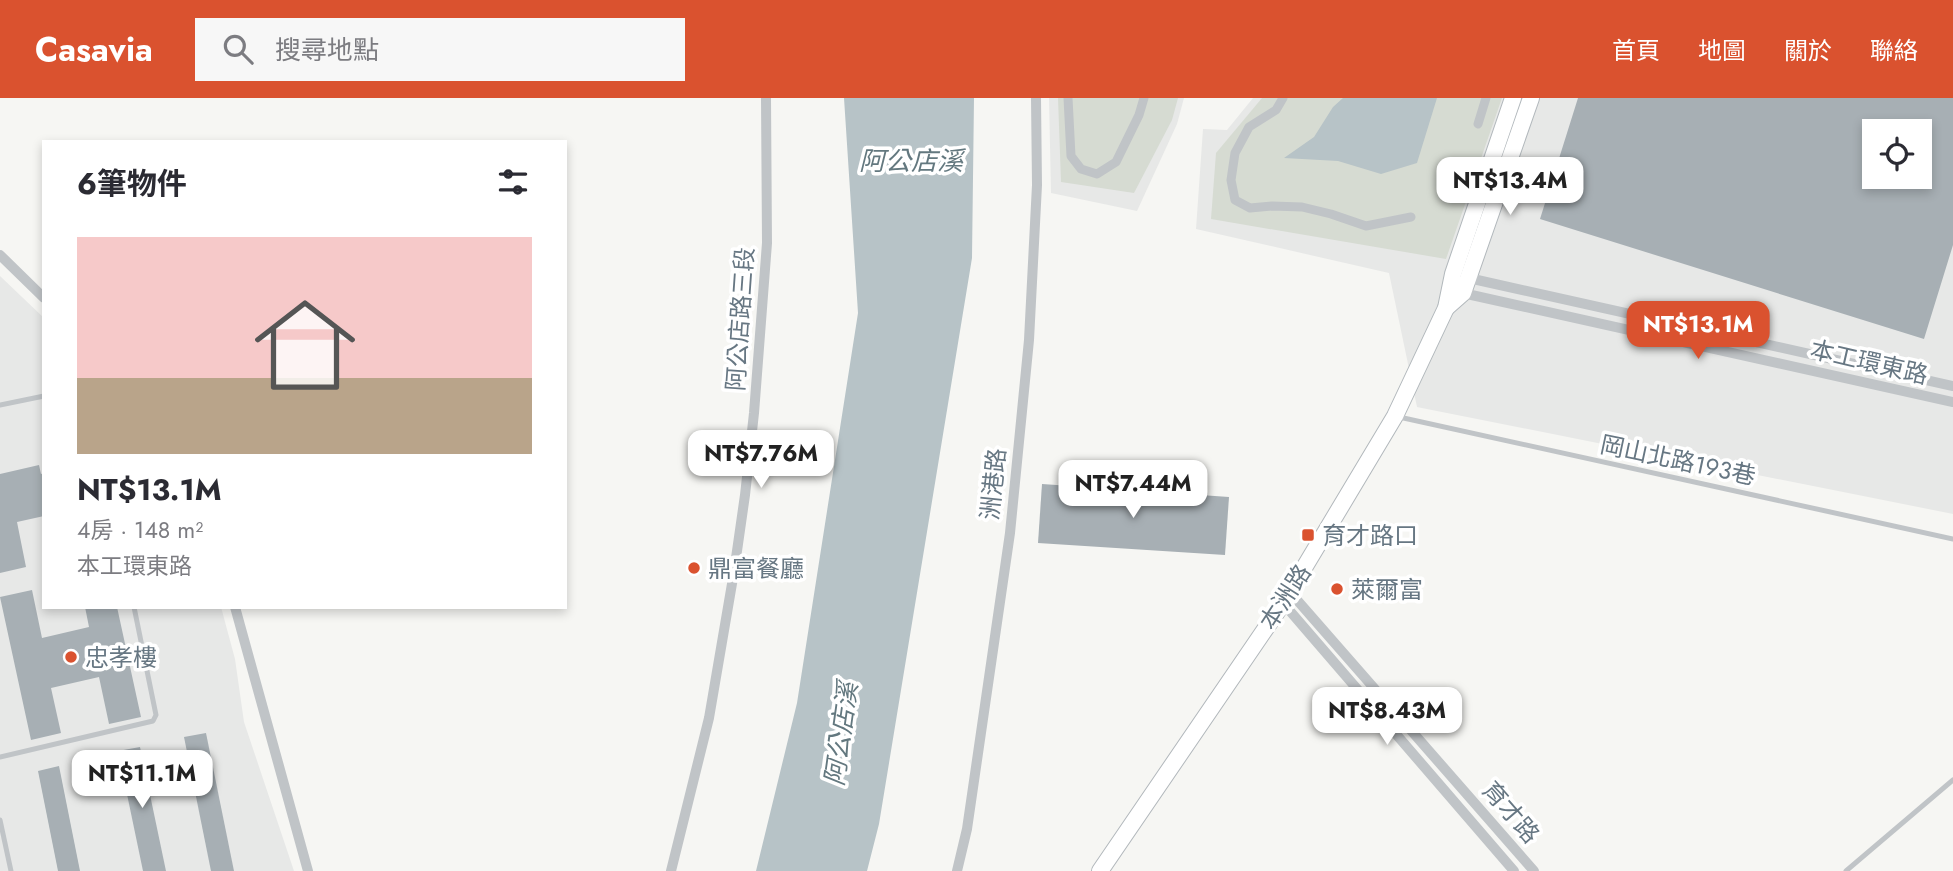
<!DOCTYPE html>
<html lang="zh-TW">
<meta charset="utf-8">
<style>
body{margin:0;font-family:Jost,"Noto Sans TC",sans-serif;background:#f7f7f7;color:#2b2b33;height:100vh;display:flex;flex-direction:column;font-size:26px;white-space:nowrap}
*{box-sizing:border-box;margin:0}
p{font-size:23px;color:#7c7c81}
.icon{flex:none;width:38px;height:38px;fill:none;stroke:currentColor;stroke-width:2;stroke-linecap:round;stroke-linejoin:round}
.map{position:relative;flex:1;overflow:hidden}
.details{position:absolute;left:42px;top:42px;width:525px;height:469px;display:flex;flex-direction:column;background:#fff;border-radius:0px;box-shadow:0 4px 10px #0003}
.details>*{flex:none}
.tools{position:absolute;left:1862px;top:21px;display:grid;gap:14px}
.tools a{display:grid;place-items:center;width:70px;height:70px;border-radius:0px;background:#fff;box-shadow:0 4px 10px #0003;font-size:35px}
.price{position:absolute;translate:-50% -60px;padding:0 16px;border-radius:14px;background:#fff;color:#222;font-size:23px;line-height:46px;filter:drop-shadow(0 2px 4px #0008)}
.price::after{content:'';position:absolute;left:50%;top:42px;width:21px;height:16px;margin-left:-10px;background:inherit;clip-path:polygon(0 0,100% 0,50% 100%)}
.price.on{background:#da522f;color:#fff}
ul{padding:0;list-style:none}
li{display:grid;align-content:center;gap:14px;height:371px;padding:0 35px}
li+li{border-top:2px solid #e1e1e2}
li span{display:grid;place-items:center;height:217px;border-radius:0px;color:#555}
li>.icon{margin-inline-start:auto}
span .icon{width:126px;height:126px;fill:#fffc;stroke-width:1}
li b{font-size:30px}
h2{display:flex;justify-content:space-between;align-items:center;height:84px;padding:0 35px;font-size:30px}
header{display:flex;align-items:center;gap:42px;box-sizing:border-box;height:98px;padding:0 35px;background:#da522f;color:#fff}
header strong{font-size:33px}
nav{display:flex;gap:38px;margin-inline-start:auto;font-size:24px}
.search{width:490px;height:63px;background:#f7f7f7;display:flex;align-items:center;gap:18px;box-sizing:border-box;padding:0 24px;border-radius:0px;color:#7c7c81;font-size:26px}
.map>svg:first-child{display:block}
.built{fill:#e7e8e7;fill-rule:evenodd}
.green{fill:#d6dbd2}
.water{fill:#b7c3c7}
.building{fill:#a7afb4;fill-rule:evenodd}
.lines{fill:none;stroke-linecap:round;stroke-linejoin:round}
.secondary-casing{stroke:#b2b8bc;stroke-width:18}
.service{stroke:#c0c4c7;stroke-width:5}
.pedestrian{stroke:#c0c4c7;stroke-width:9}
.minor{stroke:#c0c4c7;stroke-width:10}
.secondary{stroke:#fff;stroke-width:16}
.poi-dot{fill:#da522f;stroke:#fff;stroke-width:2.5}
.labels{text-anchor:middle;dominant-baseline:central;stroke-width:7;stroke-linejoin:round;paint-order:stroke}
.street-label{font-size:24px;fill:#677783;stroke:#fff}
.poi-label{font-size:24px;fill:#677783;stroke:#fff;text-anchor:start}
.water-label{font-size:26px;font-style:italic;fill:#63787f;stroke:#fff}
</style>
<header>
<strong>Casavia</strong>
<div class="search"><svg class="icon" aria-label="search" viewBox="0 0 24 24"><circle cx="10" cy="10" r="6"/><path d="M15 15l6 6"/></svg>搜尋地點</div>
<nav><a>首頁</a><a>地圖</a><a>關於</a><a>聯絡</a></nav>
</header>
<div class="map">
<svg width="1953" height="773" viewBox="0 0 1953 773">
<rect width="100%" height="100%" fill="#f6f6f3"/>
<g class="built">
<path d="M1049,0h135l-7,26 -40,87 -86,-18z"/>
<path d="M1253,0h700v416l-536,-107 -28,-134 -193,-44 7,-100 24,1zM1874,33h46v46h-46z"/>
<path d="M0,178l44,42v289h177l14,52 9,63 50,149h-294z"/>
</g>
<g class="green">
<path d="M1058,0h120l-6,22 -38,73 -73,-11z"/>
<path d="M1262,0h240l-56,161 -235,-40 5,-66z"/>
</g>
<g class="water">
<path d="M844,0h130l-2,160 -93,566 -12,47h-111l41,-168 61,-390z"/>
<path d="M1343,0h94l-20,65 -36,11 -43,-13 -54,-3 30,-21 19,-30z"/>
</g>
<g class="building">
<path d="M1578,0h375v147l-29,94 -384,-120zM1874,33h46v46h-46z"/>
<path d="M39,367l2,9 3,-1v43l-27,6 9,45 -26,6v-99z"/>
<path d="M1042,386l187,13 -4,58 -187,-12z"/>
<path d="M32,492l10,48 47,-11 -4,-20h32l24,110 -32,7 -10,-47 -48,11 10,45 -30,7 -31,-143z"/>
<path d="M206,635l28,138h-23l-27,-134z"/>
<path d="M140,649l26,124h-23l-25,-120z"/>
<path d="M59,668l21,105h-22l-20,-100z"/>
</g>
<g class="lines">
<defs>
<g id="secondary">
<path d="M1446,210l17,-15 68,-195"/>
<path d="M1100,773l183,-268 112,-187 51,-108 7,-34 60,-176"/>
</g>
</defs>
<use href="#secondary" class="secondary-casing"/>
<g class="service">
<path d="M0,307l44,-9"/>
<path d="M1399,319l554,122"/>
<path d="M0,659l153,-36 3,-6 -22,-108"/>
<path d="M0,722l11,51"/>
<path d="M1846,773l107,-91"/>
</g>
<g class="pedestrian">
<path d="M1068,0l3,58 10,13 16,5 19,-12 23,-47 5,-17"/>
<path d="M1283,0l-7,12 -27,17 -14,26 -4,27 4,20 15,8 22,-2 30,1 29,7 35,12 45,-9"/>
<path d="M1478,26l8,-26"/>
</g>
<g class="minor">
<path d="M0,157l44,43"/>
<path d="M1464,179l489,109"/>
<path d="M1458,194l495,110"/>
<path d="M1290,494l244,279"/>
<path d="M1283,505l231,268"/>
<path d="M235,509l73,264"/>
<path d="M671,773l38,-153 25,-146 11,-77 9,-82 13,-170 -1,-145"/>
<path d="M957,773l10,-42 43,-296 19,-193 8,-155 -1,-87"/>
</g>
<use href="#secondary" class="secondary"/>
</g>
<g class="poi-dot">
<rect x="1301" y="430" width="14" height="14" rx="3.5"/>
<circle cx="694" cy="470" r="7"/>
<circle cx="1337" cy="491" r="7"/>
<circle cx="71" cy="559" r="7"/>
</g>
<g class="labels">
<g class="street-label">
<text transform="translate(740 221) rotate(-86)">阿公店路三段</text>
<text transform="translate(1869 264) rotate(13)">本工環東路</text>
<text transform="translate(1678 362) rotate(12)">岡山北路193巷</text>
<text transform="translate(993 386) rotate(-84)">洲港路</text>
<text transform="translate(1285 499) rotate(-57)">本洲路</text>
<text transform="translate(1511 714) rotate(49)">育才路</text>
</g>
<g class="poi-label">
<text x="1322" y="437">育才路口</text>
<text x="708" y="470">鼎富餐廳</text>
<text x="1351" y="491">萊爾富</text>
<text x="85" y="559">忠孝樓</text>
</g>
<g class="water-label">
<text x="911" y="63">阿公店溪</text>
<text transform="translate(841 636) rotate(-82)">阿公店溪</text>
</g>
</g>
</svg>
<div class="tools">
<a><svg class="icon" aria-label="locate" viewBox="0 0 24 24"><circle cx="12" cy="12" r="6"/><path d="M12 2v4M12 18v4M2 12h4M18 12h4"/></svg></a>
</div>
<b class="price" style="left:1510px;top:119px">NT$13.4M</b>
<b class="price on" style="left:1698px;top:263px">NT$13.1M</b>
<b class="price" style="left:761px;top:392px">NT$7.76M</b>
<b class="price" style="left:1133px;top:422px">NT$7.44M</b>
<b class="price" style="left:1387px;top:649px">NT$8.43M</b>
<b class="price" style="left:142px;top:712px">NT$11.1M</b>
<section class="details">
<h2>6筆物件<svg class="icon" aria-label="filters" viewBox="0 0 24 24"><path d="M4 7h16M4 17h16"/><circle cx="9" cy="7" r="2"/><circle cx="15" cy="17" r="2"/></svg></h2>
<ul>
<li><span style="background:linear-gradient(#f6c9c9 65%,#b9a48a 0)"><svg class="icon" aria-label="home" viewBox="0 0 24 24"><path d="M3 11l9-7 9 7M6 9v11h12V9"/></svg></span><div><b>NT$13.1M</b><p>4房 · 148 m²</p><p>本工環東路</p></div></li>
</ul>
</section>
</div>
